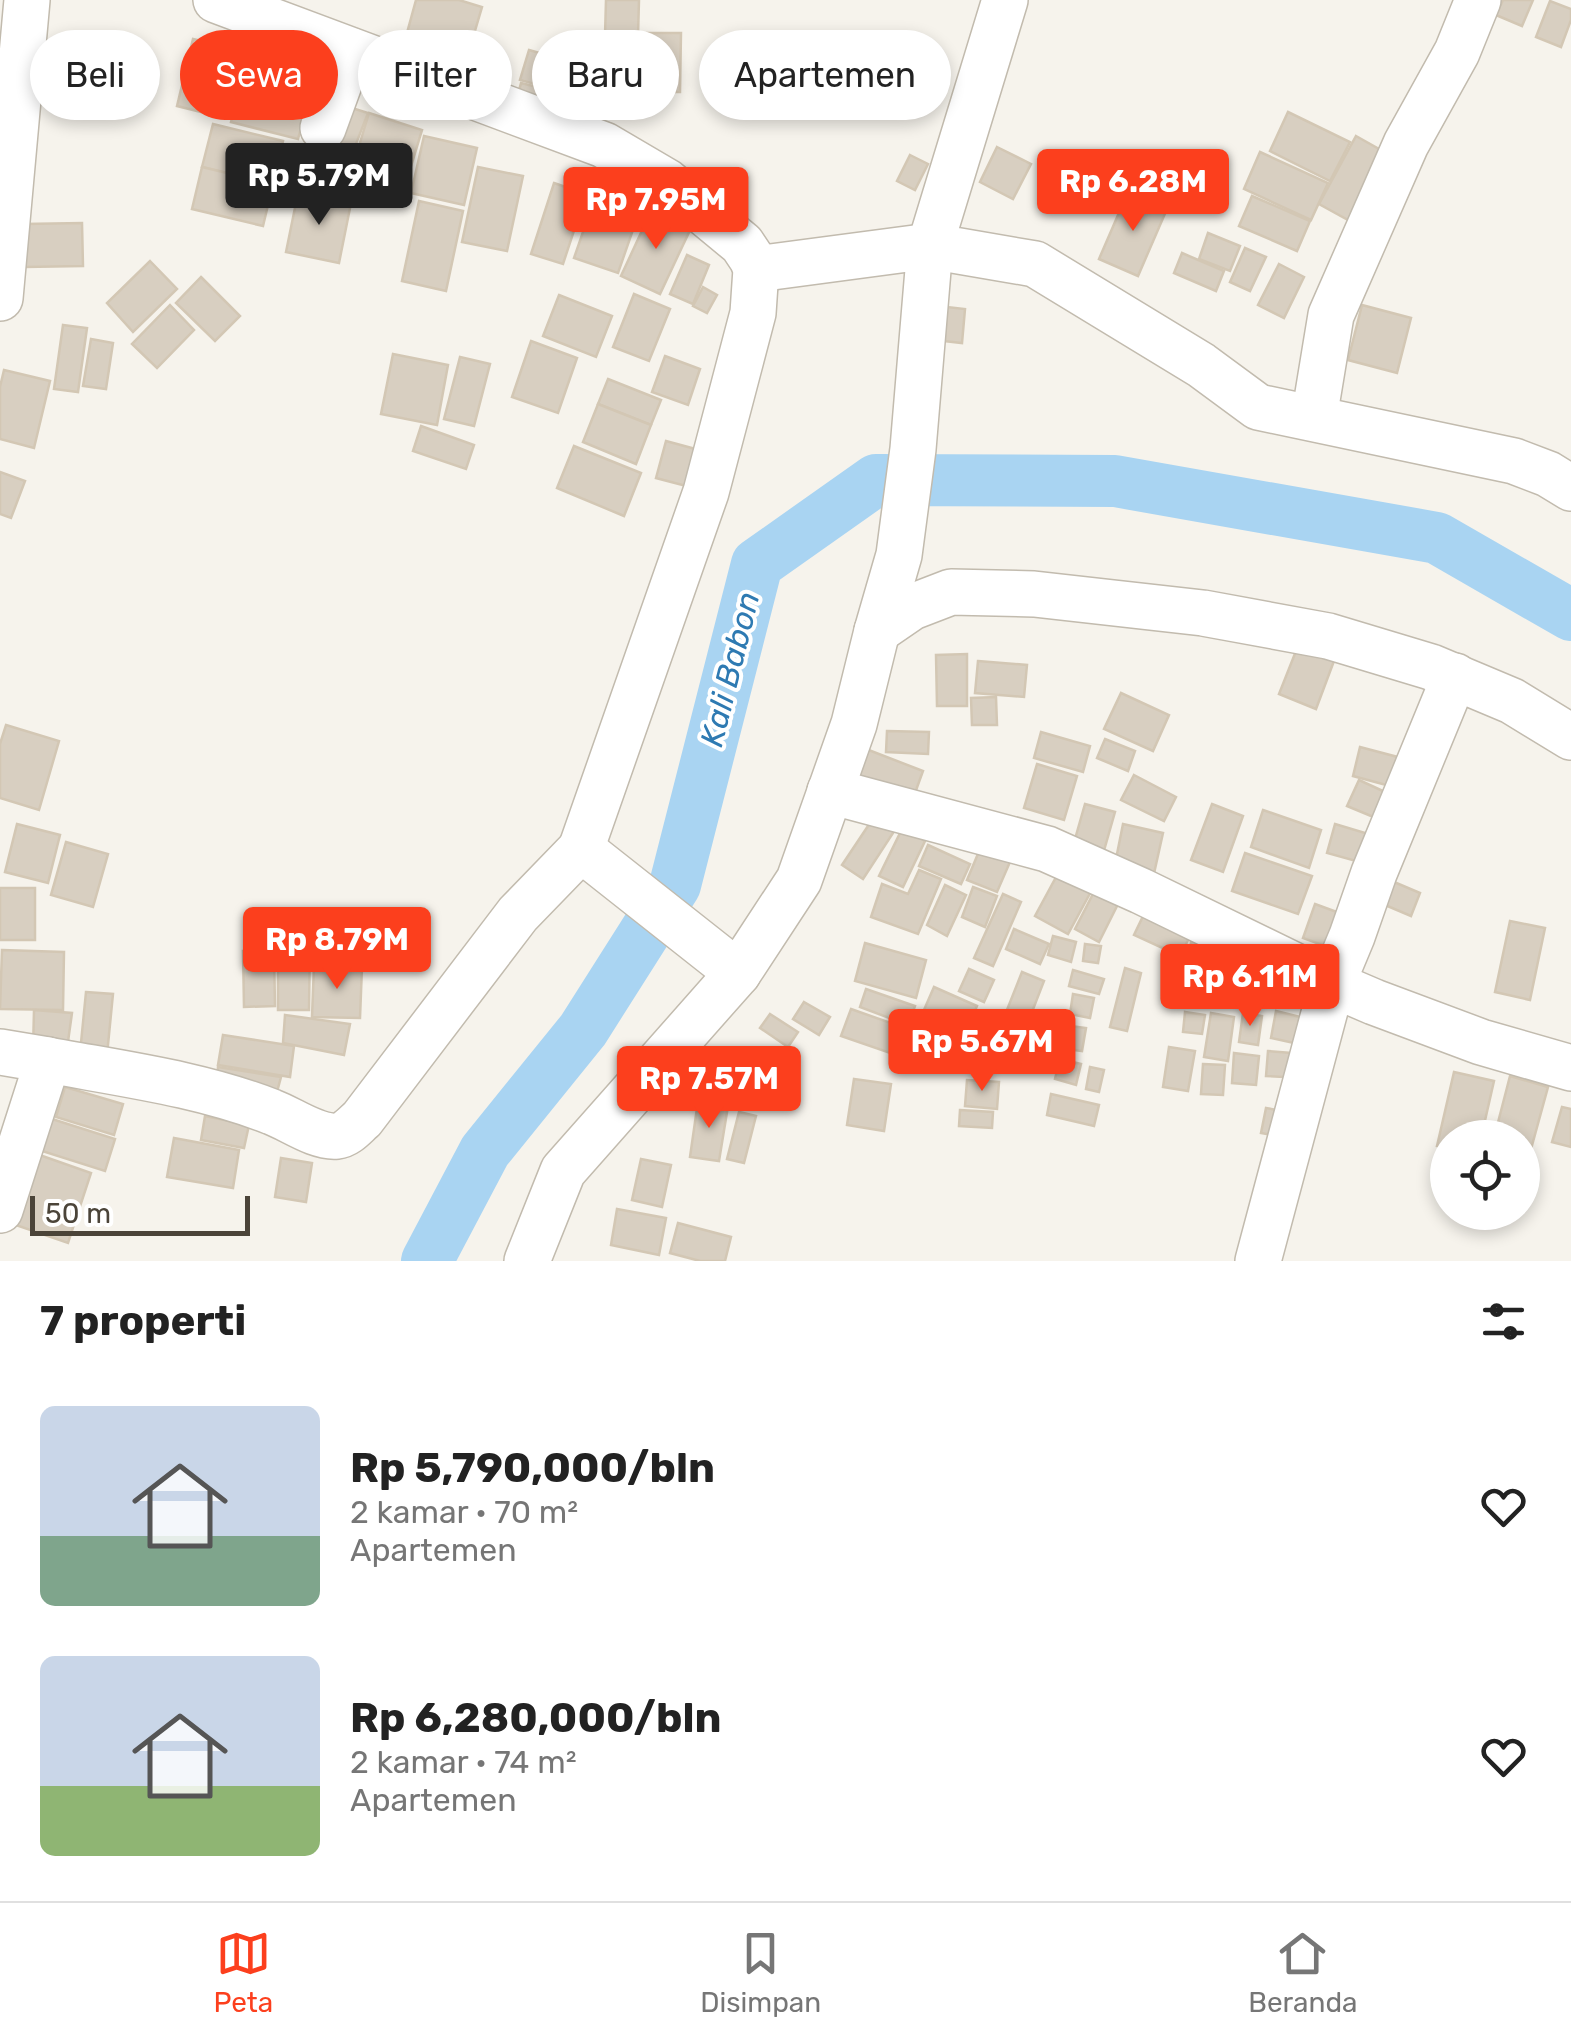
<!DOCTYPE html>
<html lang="id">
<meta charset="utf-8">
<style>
body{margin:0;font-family:Rubik,sans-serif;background:#f2f2f2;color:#222;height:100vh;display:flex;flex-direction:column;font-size:38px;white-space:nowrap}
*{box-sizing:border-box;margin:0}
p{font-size:32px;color:#767676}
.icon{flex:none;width:55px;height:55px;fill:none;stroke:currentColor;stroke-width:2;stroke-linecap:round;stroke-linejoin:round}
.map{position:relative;height:1261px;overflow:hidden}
.details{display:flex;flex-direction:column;background:#fff;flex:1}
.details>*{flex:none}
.banner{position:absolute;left:30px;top:30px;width:1000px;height:90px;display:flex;gap:20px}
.controls{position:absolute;left:1430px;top:1120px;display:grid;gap:20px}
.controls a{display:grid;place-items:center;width:110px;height:110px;border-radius:50%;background:#fff;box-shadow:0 5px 15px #0003;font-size:50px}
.scale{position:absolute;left:30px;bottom:25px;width:220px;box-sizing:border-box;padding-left:10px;border:5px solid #4b4439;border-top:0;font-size:28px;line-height:35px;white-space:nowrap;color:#4b4439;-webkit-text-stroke:8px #fff;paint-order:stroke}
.price{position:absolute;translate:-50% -85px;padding:0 22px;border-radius:10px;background:#fc3f1d;color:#fff;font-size:32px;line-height:65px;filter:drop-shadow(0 2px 5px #0008)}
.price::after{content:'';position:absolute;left:50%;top:60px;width:30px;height:22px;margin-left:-15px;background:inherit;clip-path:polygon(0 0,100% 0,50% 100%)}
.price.on{background:#222;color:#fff}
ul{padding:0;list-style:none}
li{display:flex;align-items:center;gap:30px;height:250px;padding:0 40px}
li span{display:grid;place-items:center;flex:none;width:280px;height:200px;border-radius:15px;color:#555}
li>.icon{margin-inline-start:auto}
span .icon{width:120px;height:120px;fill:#fffc;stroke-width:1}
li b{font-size:42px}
h2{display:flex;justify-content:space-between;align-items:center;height:120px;padding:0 40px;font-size:42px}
.pill{padding:0 35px;border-radius:45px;background:#fff;box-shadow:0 5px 15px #0003;font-size:35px;line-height:90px}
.pill.on{background:#fc3f1d;color:#fff}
.dock{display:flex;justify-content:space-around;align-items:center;height:140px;border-top:2px solid #e0e0e0;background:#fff;font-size:28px;color:#767676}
.dock a{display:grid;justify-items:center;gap:5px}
.dock .on{color:#fc3f1d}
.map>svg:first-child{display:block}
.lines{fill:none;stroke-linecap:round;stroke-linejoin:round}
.river{stroke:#a9d4f2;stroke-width:52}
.building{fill:#d8cfc1;stroke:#d3c7b4;stroke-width:2.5}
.minor-casing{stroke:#c2bbae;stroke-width:48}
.minor{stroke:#fff;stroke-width:45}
.labels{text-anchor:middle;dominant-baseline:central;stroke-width:8;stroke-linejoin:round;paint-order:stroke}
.water-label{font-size:32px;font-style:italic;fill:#2e7ab2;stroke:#fff}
</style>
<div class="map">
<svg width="1571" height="1261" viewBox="0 0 1571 1261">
<rect width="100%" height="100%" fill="#f6f3ec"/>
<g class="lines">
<path class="river" d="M427,1261l58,-110 98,-121 92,-145 82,-321 119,-84 239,1 322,57 134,77"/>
</g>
<g class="building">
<path d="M416,0h43l23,7 -13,44 -62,-18z"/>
<path d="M606,0h33l-2,72 -33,-1z"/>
<path d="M1503,0h30l-11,26 -26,-11z"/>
<path d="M1550,1l21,8v11l-10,27 -25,-10z"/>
<path d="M254,32l67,17 -14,56 -67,-17z"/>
<path d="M647,33h34l-1,59h-34z"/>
<path d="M193,39l48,11 -16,68 -48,-12z"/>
<path d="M529,50l53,15 -8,30 -54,-15z"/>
<path d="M521,83l56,14 -7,27 -56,-14z"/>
<path d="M240,88l67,17 -9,34 -67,-17z"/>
<path d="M352,108l16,5 -19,49 -16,-6z"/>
<path d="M1288,112l62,30 -20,39 -60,-30z"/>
<path d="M369,113l53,17 -17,56 -53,-17z"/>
<path d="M213,124l70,17 -10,43 -71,-17z"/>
<path d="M424,136l53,12 -13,57 -53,-12z"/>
<path d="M1356,136l39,22 -36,68 -40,-22z"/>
<path d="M997,147l34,17 -18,35 -33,-17z"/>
<path d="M1260,152l68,31 -17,37 -67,-31z"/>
<path d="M910,155l18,9 -13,26 -18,-9z"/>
<path d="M202,167l71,17 -10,42 -71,-17z"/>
<path d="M478,167l45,9 -16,75 -45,-9z"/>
<path d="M554,183l32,11 -23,70 -32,-10z"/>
<path d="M1128,192l39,17 -29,67 -39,-17z"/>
<path d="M298,193l53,10 -12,60 -53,-11z"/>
<path d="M1252,196l58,25 -13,30 -58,-25z"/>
<path d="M419,201l44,10 -17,80 -44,-10z"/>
<path d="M592,206l44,15 -18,52 -44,-15z"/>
<path d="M652,209l39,19 -31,66 -39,-18z"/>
<path d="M82,223l1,43 -58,1 -1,-43z"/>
<path d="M1208,233l32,13 -10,25 -31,-12z"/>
<path d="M1245,248l21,9 -16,34 -20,-9z"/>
<path d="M1182,253l42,18 -8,20 -42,-18z"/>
<path d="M687,255l22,10 -16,39 -23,-10z"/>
<path d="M150,261l27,28 -44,43 -26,-29z"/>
<path d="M1279,264l25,13 -20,41 -26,-13z"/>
<path d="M201,277l39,39 -25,25 -39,-38z"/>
<path d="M703,287l14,8 -10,18 -14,-7z"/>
<path d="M634,294l36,15 -21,52 -36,-14z"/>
<path d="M559,295l53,21 -16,41 -53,-21z"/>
<path d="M170,305l24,25 -37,38 -25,-24z"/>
<path d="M1362,305l49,13 -14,55 -49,-13z"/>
<path d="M938,306l27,3 -3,34 -28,-3z"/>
<path d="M63,325l24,3 -9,64 -24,-3z"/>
<path d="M91,339l22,4 -7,46 -23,-3z"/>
<path d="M531,341l46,17 -19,55 -46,-16z"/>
<path d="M393,354l55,11 -11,60 -56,-11z"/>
<path d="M665,356l35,13 -12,36 -36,-13z"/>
<path d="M460,357l30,7 -16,62 -30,-7z"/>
<path d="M4,370l46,11 -16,67 -34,-9v-52z"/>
<path d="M608,379l53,21 -10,25 -53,-21z"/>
<path d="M598,404l53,21 -15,39 -53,-22z"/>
<path d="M421,426l53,19 -8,24 -53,-18z"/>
<path d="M666,441l33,9 -9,37 -34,-9z"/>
<path d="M574,446l67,27 -17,43 -67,-28z"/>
<path d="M0,472l25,9 -14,37 -11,-4z"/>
<path d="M1298,646l36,15 -18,48 -37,-15z"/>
<path d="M967,654v52h-30l-1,-51z"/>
<path d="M978,661l49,4 -3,32 -49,-4z"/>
<path d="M1121,693l48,22 -16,36 -49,-22z"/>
<path d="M996,697l1,28h-25l-1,-27z"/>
<path d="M6,725l53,16 -20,69 -39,-12v-54z"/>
<path d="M887,731l42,1 -1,22 -42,-2z"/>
<path d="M1041,732l49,14 -7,26 -49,-14z"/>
<path d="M1105,739l30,12 -7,20 -31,-13z"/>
<path d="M1360,747l49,13 -8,29 -48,-13z"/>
<path d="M866,749l57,22 -12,33 -57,-22z"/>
<path d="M1037,764l40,12 -13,44 -40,-12z"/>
<path d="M1134,775l42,22 -12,24 -43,-21z"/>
<path d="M1359,780l39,18 -10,25 -41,-17z"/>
<path d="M1085,804l30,8 -14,49 -30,-8z"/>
<path d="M1212,804l31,12 -20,56 -32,-12z"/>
<path d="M1263,810l58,20 -12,38 -58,-21z"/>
<path d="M874,817l21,13 -32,49 -21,-14z"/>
<path d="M17,824l43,11 -12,48 -43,-11z"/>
<path d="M1123,824l40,9 -10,45 -39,-9z"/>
<path d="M1335,824l47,14 -8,28 -47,-13z"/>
<path d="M902,829l23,12 -22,46 -24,-11z"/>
<path d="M66,842l42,12 -15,53 -42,-12z"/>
<path d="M928,845l42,19 -9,20 -42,-18z"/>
<path d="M980,849l30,13 -13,30 -30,-12z"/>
<path d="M1245,853l67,23 -14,38 -66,-23z"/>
<path d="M1061,868l33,18 -26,48 -33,-18z"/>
<path d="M919,870l22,9 -23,55 -47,-17 11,-33 26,10z"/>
<path d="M1387,879l33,14 -9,23 -33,-14z"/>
<path d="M945,885l21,10 -19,41 -20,-11z"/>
<path d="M973,887l24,9 -12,31 -23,-10z"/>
<rect x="0" y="888" width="35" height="52"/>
<path d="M1094,892l24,12 -19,38 -24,-13z"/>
<path d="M1003,894l18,8 -28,64 -19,-8z"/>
<path d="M1315,904l41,15 -12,34 -41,-15z"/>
<path d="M1146,910l46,22 -12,24 -46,-21z"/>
<path d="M1510,921l35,7 -15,72 -35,-8z"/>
<path d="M1014,929l35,15 -9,20 -34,-15z"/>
<path d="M1053,936l23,6 -5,20 -23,-7z"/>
<path d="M278,941h32l-1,69h-31z"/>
<path d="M1191,942l40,4 -5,49 -40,-5z"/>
<path d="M865,943l61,17 -10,38 -61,-17z"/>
<path d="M1085,944l16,2 -3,17 -15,-2z"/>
<path d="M2,950l62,2 -1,58 -63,-1z"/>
<path d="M274,950l1,56 -31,1 -1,-56z"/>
<path d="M314,965l48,2 -2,51 -48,-1z"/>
<path d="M1125,968l16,5 -14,58 -17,-4z"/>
<path d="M969,969l25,11 -10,22 -25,-11z"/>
<path d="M1073,970l31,9 -5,15 -30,-8z"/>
<path d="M1022,972l22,9 -19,49 -22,-10z"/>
<path d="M934,987l43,19 -19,46 -44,-19z"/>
<path d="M866,989l49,17 -7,19 -48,-18z"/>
<path d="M86,992l27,2 -6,61 -27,-2z"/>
<path d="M1073,994l21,4 -4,20 -20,-4z"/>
<path d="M804,1002l26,15 -11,18 -26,-16z"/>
<path d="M851,1009l51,18 -9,27 -52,-18z"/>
<path d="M34,1010l38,3 -6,43 -33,-6z"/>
<path d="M1276,1011l24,6 -6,26 -23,-5z"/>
<path d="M1185,1012l20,3 -3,19 -19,-2z"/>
<path d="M1211,1013l23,4 -6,44 -24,-4z"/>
<path d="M1243,1013l19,3 -4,29 -19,-3z"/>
<path d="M770,1014l28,18 -10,15 -28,-19z"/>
<path d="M285,1015l65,9 -6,31 -61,-12z"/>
<path d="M1063,1025l23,3 -4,23 -23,-3z"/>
<path d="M223,1035l71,11 -4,31 -72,-12z"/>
<path d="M1169,1047l26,4 -7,40 -25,-4z"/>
<path d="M707,1048l26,1 -2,34 -25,-2z"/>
<path d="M1268,1051l36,3 -2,24 -36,-2z"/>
<path d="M1234,1053l25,3 -3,29 -24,-2z"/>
<path d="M1060,1059l21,5 -5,21 -21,-6z"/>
<path d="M1203,1064l22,1 -2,30 -22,-1z"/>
<path d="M218,1067l63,10 -7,26 -58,-13z"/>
<path d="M1090,1067l14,3 -5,22 -13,-3z"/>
<path d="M1454,1072l40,9 -13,57h-33v10l-11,-2z"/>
<path d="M1510,1076l38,11 -23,84 -3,-1v-32h-28z"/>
<path d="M854,1079l37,5 -7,47 -37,-6z"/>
<path d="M967,1080l32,2 -2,27 -32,-3z"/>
<path d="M65,1087l58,17 -9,31 -58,-18z"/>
<path d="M1051,1094l48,11 -5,21 -47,-11z"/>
<path d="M698,1101l30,5 -9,55 -29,-4z"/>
<path d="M1562,1107l9,2v38l-19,-5z"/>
<path d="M1266,1108l22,4 -5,25 -22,-4z"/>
<path d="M960,1110l33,2 -1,16 -33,-2z"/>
<path d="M739,1112l17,4 -12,47 -17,-4z"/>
<path d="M205,1116l44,9 -5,23 -43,-8z"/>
<path d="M52,1119l63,20 -10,32 -63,-20z"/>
<path d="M174,1138l65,12 -6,38 -66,-11z"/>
<path d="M31,1152l60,21 -23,70 -61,-21z"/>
<path d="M281,1158l31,5 -6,39 -31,-5z"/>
<path d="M641,1159l30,6 -9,42 -30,-7z"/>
<path d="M617,1209l49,9 -7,37 -48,-10z"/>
<path d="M678,1223l53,14 -6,24h-25l-30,-8z"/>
</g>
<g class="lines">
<defs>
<g id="minor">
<path d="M216,0l388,145 63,37 75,62 10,15 4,10 -3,44 -47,179 -125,357"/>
<path d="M1005,0l-75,246 105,18 166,101 57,42 256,54 34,13 23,14"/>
<path d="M323,128l28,-77"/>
<path d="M0,298l27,-298"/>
<path d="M1314,418l17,-103 75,-171 51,-92 21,-52"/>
<path d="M877,631l35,-24 39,-15 83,2 169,19 125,23 103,31 81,34 59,36"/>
<path d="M830,791l217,58 94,42 191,93 42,18 107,40 90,26"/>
<path d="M0,1052l48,8 -48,150"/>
<path d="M48,1060c75,14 153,24 224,52 19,7 44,26 65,24 10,-1 18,-11 25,-17l156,-205 63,-65 157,124"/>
<path d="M527,1261l36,-90 175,-198 61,-93 55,-156 23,-93 22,-76 14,-106 17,-203 -174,23"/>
<path d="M1258,1261l74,-277 20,-48 22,-63 81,-197"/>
</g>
</defs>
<use href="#minor" class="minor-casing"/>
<use href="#minor" class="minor"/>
</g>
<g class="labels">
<g class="water-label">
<text transform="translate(730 669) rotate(-76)">Kali Babon</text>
</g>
</g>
</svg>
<div class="controls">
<a><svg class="icon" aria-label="locate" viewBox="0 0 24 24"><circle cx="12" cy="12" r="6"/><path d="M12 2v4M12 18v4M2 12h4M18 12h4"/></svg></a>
</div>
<div class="scale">50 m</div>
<b class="price on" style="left:319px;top:228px">Rp 5.79M</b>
<b class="price" style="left:1133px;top:234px">Rp 6.28M</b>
<b class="price" style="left:656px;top:252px">Rp 7.95M</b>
<b class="price" style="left:337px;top:992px">Rp 8.79M</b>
<b class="price" style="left:1250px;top:1029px">Rp 6.11M</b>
<b class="price" style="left:982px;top:1094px">Rp 5.67M</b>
<b class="price" style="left:709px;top:1131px">Rp 7.57M</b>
<div class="banner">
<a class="pill">Beli</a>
<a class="pill on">Sewa</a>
<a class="pill">Filter</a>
<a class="pill">Baru</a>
<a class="pill">Apartemen</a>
</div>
</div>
<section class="details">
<h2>7 properti<svg class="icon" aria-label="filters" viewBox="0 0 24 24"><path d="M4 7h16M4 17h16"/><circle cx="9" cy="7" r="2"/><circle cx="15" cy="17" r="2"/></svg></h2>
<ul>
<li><span style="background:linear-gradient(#c9d6e8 65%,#7fa58c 0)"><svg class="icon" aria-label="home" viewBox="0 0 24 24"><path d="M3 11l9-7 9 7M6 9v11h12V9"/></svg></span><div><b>Rp 5,790,000/bln</b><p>2 kamar · 70 m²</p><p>Apartemen</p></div><svg class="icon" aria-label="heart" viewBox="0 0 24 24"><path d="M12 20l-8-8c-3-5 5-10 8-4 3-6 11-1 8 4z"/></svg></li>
<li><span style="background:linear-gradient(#c9d6e8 65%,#8fb573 0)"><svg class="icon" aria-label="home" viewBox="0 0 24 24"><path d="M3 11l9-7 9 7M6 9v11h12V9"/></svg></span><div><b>Rp 6,280,000/bln</b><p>2 kamar · 74 m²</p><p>Apartemen</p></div><svg class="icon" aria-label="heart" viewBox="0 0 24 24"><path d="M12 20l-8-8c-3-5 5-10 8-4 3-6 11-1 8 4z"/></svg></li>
</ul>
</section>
<nav class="dock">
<a class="on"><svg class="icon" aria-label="map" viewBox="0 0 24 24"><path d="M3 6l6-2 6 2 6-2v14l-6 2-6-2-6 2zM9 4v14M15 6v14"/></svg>Peta</a>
<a><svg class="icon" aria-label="saved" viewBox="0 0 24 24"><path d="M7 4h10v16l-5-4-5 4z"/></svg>Disimpan</a>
<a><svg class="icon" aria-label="home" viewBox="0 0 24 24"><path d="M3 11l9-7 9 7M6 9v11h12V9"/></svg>Beranda</a>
</nav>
